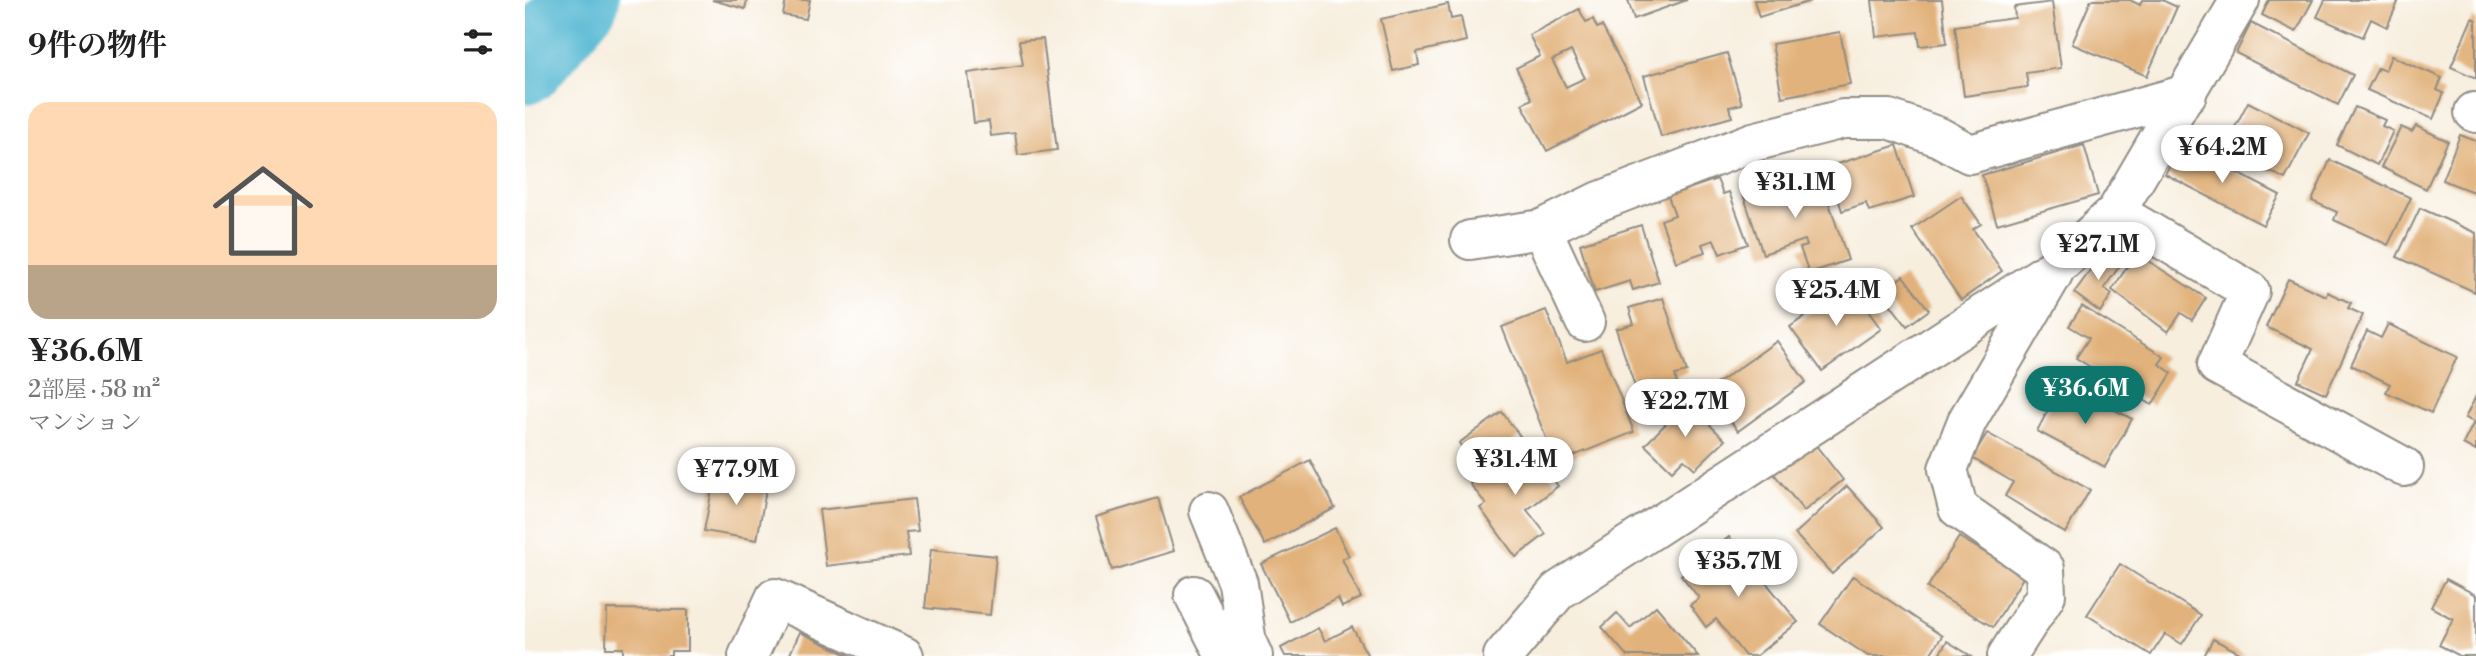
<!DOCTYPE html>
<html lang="ja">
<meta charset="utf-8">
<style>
body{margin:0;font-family:"Libre Bodoni","Noto Serif JP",serif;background:#f2f2f2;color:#222;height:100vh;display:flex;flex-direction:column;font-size:26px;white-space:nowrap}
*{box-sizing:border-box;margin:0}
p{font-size:23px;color:#767676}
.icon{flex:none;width:38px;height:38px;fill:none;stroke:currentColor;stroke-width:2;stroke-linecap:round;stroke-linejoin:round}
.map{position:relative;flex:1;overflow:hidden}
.sheet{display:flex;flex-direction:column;background:#fff;width:525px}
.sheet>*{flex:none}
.price{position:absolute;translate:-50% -60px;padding:0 16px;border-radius:24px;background:#fff;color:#222;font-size:23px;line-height:46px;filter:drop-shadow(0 2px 4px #0008)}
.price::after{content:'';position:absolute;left:50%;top:42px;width:21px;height:16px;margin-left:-10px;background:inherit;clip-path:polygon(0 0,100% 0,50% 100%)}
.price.current{background:#0f766e;color:#fff}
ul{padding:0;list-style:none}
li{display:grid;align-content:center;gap:14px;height:371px;padding:0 28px}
li span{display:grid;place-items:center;height:217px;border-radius:21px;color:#555}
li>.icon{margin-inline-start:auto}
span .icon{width:126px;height:126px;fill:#fffc;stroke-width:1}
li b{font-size:30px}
h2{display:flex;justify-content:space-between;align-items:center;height:84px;padding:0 28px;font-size:30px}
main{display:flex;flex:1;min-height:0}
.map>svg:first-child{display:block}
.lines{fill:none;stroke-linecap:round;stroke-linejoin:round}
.river{stroke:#55b8d3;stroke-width:77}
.building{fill:#e2b27b;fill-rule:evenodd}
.minor-casing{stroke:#918c84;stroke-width:42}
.minor{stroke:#fff;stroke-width:38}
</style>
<main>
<section class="sheet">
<h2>9件の物件<svg class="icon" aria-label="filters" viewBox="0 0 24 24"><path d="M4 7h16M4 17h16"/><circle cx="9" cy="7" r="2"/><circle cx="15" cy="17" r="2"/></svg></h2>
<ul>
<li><span style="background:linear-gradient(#ffd9b3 75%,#b9a48a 0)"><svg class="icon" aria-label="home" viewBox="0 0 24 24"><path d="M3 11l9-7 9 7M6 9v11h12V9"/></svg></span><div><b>¥36.6M</b><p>2部屋 · 58 m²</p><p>マンション</p></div></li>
</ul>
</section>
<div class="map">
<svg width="1951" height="656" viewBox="0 0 1951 656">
<rect width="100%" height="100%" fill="#fff"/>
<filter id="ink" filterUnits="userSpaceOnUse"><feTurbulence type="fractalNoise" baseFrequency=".0143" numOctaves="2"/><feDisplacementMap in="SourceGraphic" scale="14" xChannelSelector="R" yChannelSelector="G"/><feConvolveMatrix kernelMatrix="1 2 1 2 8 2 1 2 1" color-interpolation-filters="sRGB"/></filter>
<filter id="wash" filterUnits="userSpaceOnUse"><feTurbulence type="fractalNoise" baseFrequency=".00686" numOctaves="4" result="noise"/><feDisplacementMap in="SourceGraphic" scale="28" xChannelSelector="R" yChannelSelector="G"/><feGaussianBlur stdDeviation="1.57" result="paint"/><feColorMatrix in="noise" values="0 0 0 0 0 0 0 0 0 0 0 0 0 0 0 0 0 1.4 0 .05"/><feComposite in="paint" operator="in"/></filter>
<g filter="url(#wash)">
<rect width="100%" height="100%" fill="#f7eede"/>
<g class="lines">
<path class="river" d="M0,66l56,-66"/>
</g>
<g id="blocks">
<g class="building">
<path d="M187,0h35l-2,9z"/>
<path d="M261,0h24l-4,19 -23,-4z"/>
<path d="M1103,0h59l-53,19z"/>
<path d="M1229,0h57v1l-52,16z"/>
<path d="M1347,0h70l5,43 -27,3 -2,-14 -42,5z"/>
<path d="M1566,0h39l10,5 2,-5h20l15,7 -30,69 -75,-32z"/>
<path d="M1744,0h44l-17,32 -34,-17z"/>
<path d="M1800,0h74l-12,27 -16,-8 -8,18 -46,-20z"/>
<path d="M1527,2l9,66 -35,5 2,14 -64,9 -9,-70 60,-8 -1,-11z"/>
<path d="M923,4l3,15 10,-2 5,24 -49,11 2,13 -26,6 -12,-52z"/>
<path d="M1054,9l7,13 7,-3 4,9 5,-2 40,76 -95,49 -25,-47 10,-5 -16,-31 24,-12 -11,-21zM1046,51l14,27 -19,9 -14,-27z"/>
<path d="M1947,18l4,2v58l-25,-11z"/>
<path d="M1726,23l102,52 -15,30 -102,-52z"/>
<path d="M1315,32l10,52 -68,13 -10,-53z"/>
<path d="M518,39l14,111 -39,5 -3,-22 -24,3 -2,-15 -15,2 -6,-50 55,-8 -4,-24z"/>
<path d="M1202,53l15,51 -13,3 3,10 -71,20 -17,-61z"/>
<path d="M1866,56l51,22 -5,12 7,3 -11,26 -66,-29 11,-22 7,3z"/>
<path d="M1723,102l61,31 -24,46 -61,-31z"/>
<path d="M1830,107l30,13 -3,6 11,5 -16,34 -40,-20z"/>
<path d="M1891,126l32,15 -22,48 -45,-22 20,-40 11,5z"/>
<path d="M1935,135l16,6v52l-34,-13z"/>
<path d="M1656,144l99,51 -17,30 -98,-51z"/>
<path d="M1372,145l17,52 -45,14 -3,-8 -24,8 -14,-44z"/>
<path d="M1559,145l14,50 -101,29 -15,-49z"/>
<path d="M1805,160l81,38 -23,47 -54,-25 3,-8 -25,-11z"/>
<path d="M1237,174l3,10 15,-6 3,10 37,-12 28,84 -39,13 -9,-25 7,-2 -2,-6 -42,14 -24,-72z"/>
<path d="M1192,179l6,15 6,-2 19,52 -28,10 -6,-14 -12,4 3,8 -29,10 -15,-42 14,-5 -7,-19z"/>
<path d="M1436,196l20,28 -8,5 29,42 -41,29 -49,-71z"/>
<path d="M1895,208l56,25 -1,59 -78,-35z"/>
<path d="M1116,225l18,57 -26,8 -3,-9 -35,11 -15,-48z"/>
<path d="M1579,251l17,13 -17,24 8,6 -12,18 -26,-19z"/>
<path d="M1611,253l70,45 -14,22 -11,-7 -13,19 -56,-42z"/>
<path d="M1378,276l26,34 -22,16 -26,-34z"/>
<path d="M1763,279l38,17 1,-4 24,11 -3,5 15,7 -37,79 -28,-13 15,-32 -47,-22z"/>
<path d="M1324,284l32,45 -59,42 -32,-44z"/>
<path d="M1138,298l24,74 -12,3 2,8 -39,13 -22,-67 18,-5 -5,-16z"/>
<path d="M1557,306l82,51 -5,7 13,9 -20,32 -76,-47 13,-20 -20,-12z"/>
<path d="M1021,310l21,52 34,-13 33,83 -78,31 -54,-136z"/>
<path d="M1863,324l69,33 -26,56 -45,-21 4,-8 -39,-19 16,-34 14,7z"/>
<path d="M1252,341l29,41 -68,49 -30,-41z"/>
<path d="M1547,387l60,32 -27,48 -68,-36 18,-34 9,5z"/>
<path d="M1951,396v55l-13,-7 11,-22 -9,-4z"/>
<path d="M1162,402l38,38 -30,29 -11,-10 -12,12 -27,-26z"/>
<path d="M977,412l18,24 -43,31 -18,-24z"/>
<path d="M1462,433l103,57 -25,43 -60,-37 8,-14 -41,-24z"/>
<path d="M1285,438l33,42 -39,31 -34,-42z"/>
<path d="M1000,443l33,43 -31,24 19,24 -30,23 -36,-49 6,-4 -16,-20z"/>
<path d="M785,460l25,48 -70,37 -26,-48z"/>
<path d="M190,474l52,10 -10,56 -53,-9z"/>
<path d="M1322,486l37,41 -52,47 -37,-40z"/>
<path d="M633,498l16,53 -62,19 -16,-53z"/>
<path d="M389,499l4,32 -12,1 3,24 -83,10 -7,-56z"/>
<path d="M810,528l14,28 -7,3 19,39 -19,9 -4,-9 -48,24 -29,-58z"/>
<path d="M1204,537l69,85 -42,34h-11l-29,-37 -10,8 -16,-22 9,-7 -18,-23z"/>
<path d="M1434,537l65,39 -31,51 -66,-39z"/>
<path d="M406,549l65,7 -6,59 -65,-7z"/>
<path d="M1595,564l81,51 -19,29 -17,-10 -14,21 -64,-40z"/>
<path d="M1328,576l89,60 -13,20h-61l-48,-32z"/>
<path d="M1921,579l30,16v61h-16l-21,-11 14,-26 -22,-12z"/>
<path d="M1131,606l42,50h-71l-25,-29 15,-14 13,15z"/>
<path d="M82,609l81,1v41h-17v5h-48v-8h-17z"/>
<path d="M827,627l16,29h-83l-4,-8 37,-20 7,13z"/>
<path d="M275,632l50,24h-61z"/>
<path d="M1688,639l33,17h-42z"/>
<path d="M1422,641l24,15h-33z"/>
</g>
</g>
</g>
<g filter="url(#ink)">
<use href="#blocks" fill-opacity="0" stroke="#918c84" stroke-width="2"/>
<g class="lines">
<defs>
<g id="minor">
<path d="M1949,112l2,1"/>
<path d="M1591,212l134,79 -33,74 187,102"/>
<path d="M1017,229l43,93"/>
<path d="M945,240l72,-11 53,-26 158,-61 90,-23h46l50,18 31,17 217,-60"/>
<path d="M684,511l29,72 9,60 6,13"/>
<path d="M669,595l31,61"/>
<path d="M223,656l27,-58 129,58"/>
<path d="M978,656l55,-65 499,-325 59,-54 124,-212"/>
<path d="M1482,656l39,-61 -1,-26 -87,-61 -10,-39 19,-48 86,-147"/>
</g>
</defs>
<use href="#minor" class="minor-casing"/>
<use href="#minor" class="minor"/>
</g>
</g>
</svg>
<b class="price" style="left:1697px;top:185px">¥64.2M</b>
<b class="price" style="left:1270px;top:220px">¥31.1M</b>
<b class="price" style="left:1573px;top:282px">¥27.1M</b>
<b class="price" style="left:1311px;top:328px">¥25.4M</b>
<b class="price current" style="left:1560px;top:426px">¥36.6M</b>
<b class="price" style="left:1160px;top:439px">¥22.7M</b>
<b class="price" style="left:990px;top:497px">¥31.4M</b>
<b class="price" style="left:211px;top:507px">¥77.9M</b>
<b class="price" style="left:1213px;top:599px">¥35.7M</b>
</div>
</main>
